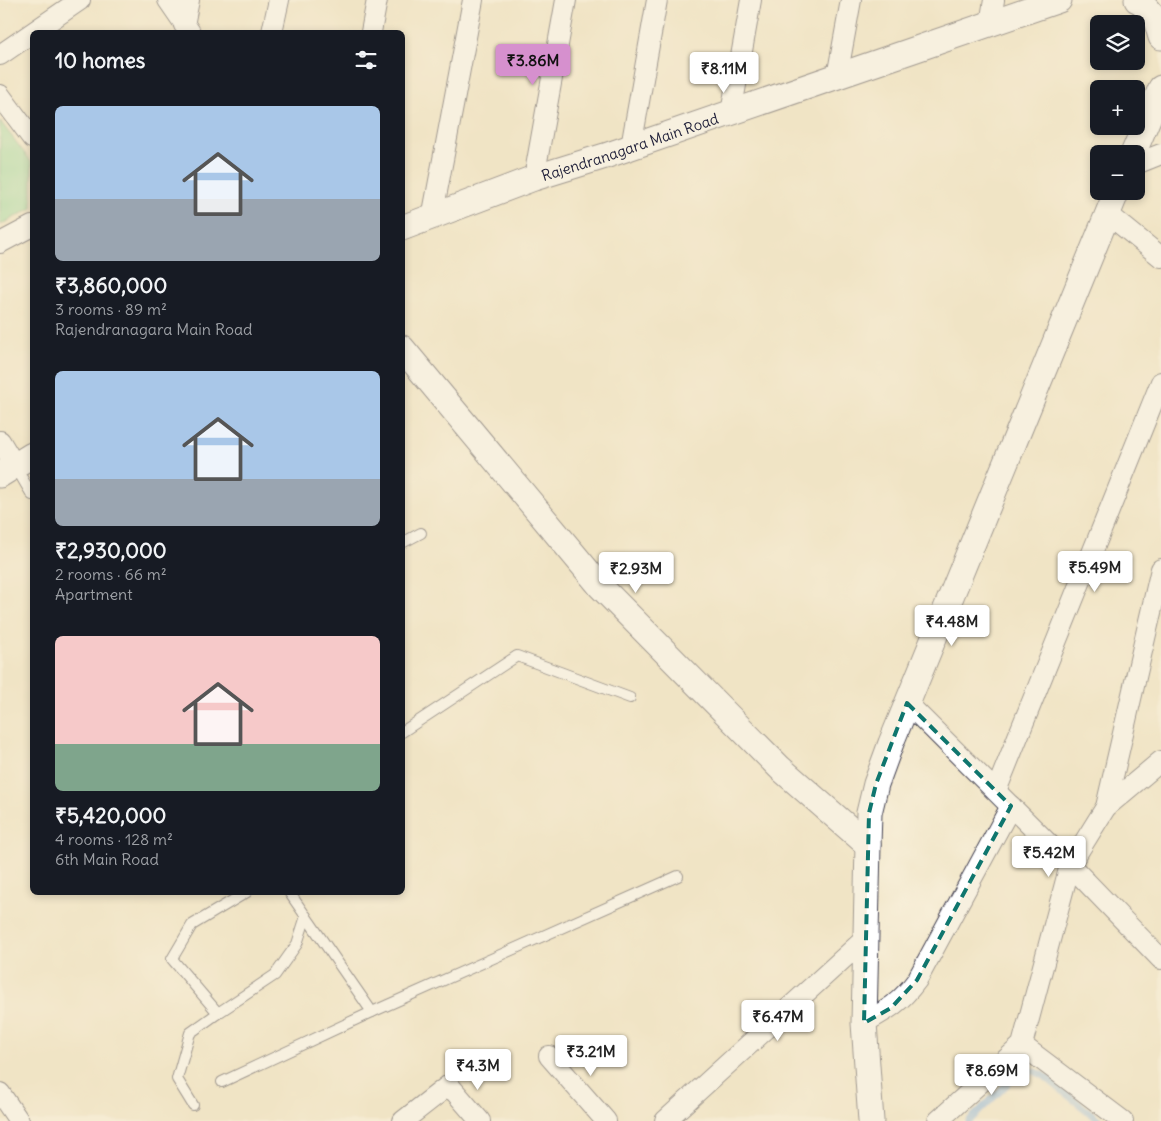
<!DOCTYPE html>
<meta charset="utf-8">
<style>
body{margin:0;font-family:Delius,sans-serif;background:#20242c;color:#f1f3f6;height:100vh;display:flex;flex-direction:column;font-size:19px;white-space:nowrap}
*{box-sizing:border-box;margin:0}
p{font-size:16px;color:#9ea1a6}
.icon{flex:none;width:28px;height:28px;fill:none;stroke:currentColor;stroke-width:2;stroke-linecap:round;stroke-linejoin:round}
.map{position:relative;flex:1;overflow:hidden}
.side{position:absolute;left:30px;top:30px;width:375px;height:865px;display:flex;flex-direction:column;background:#171b24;border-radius:8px;box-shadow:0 2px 8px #0003}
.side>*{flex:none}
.tools{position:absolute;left:1090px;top:15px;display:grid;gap:10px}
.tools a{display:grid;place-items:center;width:55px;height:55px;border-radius:8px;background:#171b24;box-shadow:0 2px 8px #0003;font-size:25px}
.price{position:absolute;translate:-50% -42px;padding:0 11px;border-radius:5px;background:#fff;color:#222;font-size:16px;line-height:32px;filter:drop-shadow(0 1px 2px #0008)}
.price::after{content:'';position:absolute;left:50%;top:30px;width:15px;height:11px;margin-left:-8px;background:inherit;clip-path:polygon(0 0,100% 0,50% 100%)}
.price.current{background:#d690ce;color:#111}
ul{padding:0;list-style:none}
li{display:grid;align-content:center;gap:10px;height:265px;padding:0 25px}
li span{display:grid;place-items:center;height:155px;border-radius:8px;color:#555}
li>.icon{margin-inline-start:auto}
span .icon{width:90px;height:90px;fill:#fffc;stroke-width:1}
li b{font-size:21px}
h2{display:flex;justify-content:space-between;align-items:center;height:60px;padding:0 25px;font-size:21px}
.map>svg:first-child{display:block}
.green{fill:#88d694;stroke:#557c68}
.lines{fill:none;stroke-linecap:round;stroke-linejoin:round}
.stream{stroke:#77abe4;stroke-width:7}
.service-casing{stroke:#413f50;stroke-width:12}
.minor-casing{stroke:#413f50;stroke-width:22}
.tertiary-casing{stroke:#413f50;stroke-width:27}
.service{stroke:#fff;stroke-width:10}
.minor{stroke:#fff;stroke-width:20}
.tertiary{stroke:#fff;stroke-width:25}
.marked{fill:none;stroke:#0f766e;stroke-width:4;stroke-dasharray:10 6;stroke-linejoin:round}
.labels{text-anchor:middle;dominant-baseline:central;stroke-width:5;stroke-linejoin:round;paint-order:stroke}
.street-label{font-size:15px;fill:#22223b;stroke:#fcf5e5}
</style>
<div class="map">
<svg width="1161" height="1121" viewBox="0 0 1161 1121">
<rect width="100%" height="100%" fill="#fcf5e5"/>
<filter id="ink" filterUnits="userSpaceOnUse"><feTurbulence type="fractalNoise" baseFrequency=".02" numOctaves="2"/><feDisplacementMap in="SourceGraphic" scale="10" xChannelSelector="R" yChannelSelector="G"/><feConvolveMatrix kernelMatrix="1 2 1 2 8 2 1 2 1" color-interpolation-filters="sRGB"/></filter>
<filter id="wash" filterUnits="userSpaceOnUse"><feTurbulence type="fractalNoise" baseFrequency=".0096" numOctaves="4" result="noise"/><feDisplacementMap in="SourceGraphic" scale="20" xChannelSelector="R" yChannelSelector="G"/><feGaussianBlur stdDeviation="1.12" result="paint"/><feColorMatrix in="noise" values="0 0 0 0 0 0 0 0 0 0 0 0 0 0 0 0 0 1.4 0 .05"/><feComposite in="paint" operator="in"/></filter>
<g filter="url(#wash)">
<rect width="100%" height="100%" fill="#f0e4c5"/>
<path class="green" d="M0,121l32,42v45l-32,17z"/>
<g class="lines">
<path class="stream" d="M969,1121l55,-53 19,7 57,46"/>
</g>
</g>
<g filter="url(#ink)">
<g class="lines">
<defs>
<g id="service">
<path d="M15,466l17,29"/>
<path d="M402,543l19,-10"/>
<path d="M402,732l115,-76 113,42"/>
<path d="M247,892l-55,33 -20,34 46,54 57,-38 22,-31 9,-28"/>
<path d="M372,1012l306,-136"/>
<path d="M222,1082l150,-70 -83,-120"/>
<path d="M193,1105l-16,-26 13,-46 28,-20"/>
</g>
<g id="minor">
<path d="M168,0l22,32"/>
<path d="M990,24l4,-24"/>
<path d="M184,25l5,-25"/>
<path d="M272,32l7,-32"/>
<path d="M371,32l6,-32"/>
<path d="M0,55l80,-55"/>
<path d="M837,77l14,-77"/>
<path d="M0,95l32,43"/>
<path d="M731,113l20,-113"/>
<path d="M631,147l26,-147"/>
<path d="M1136,164l25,-10"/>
<path d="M534,178l32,-178"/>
<path d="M1108,214l53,43"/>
<path d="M432,218l41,-218"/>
<path d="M0,243l32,-17"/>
<path d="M0,441l15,25"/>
<path d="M907,703l163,162 91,94"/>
<path d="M996,791l165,-409"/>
<path d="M1106,807l55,-238"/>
<path d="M864,1023c25,-14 36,-20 53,-43l94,-174"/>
<path d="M1022,1045l101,76"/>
<path d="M549,1056l57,65"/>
<path d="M0,1093l19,28"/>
<path d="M403,1121l46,-36 31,36"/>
<path d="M665,1121l202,-184"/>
<path d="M938,1121l84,-76 48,-180 36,-58 55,-46"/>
</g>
<g id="tertiary">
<path d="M1137,0l3,1 16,19 5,17"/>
<path d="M1133,154l28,-66"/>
<path id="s1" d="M402,228l132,-50 71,-22 454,-156"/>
<path d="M402,348l199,239 179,181 88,77"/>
<path d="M0,475l32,-20"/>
<path d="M871,1121l-7,-98 4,-178 1,-32 7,-29 15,-41 226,-552"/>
</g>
</defs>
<use href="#service" class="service-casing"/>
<use href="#minor" class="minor-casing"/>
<use href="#tertiary" class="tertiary-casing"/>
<use href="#service" class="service"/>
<use href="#minor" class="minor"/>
<use href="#tertiary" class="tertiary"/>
</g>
</g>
<path d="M0 0H1161V1121H0ZM907,703l104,103 -94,174 -26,28 -27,15 5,-210 7,-29z" fill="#f0e4c5" fill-opacity=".55" fill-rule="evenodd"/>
<path class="marked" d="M907,703l104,103 -94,174 -26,28 -27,15 5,-210 7,-29z"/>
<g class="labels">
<g class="street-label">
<text stroke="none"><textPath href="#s1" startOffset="242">Rajendranagara Main Road</textPath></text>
</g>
</g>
</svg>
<div class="tools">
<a><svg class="icon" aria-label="layers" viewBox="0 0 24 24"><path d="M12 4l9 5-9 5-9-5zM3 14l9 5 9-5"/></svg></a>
<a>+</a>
<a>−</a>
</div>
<b class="price current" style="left:533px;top:86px">₹3.86M</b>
<b class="price" style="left:724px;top:94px">₹8.11M</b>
<b class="price" style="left:1095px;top:593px">₹5.49M</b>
<b class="price" style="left:636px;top:594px">₹2.93M</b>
<b class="price" style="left:952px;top:647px">₹4.48M</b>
<b class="price" style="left:1049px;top:878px">₹5.42M</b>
<b class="price" style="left:778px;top:1042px">₹6.47M</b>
<b class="price" style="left:591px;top:1077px">₹3.21M</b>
<b class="price" style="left:478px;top:1091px">₹4.3M</b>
<b class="price" style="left:992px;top:1096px">₹8.69M</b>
<section class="side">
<h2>10 homes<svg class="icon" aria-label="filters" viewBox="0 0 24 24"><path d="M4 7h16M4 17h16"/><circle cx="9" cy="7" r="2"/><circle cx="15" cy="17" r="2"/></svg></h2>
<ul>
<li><span style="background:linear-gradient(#a9c7e8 60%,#9aa5b1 0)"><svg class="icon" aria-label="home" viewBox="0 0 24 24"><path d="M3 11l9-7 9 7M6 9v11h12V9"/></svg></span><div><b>₹3,860,000</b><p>3 rooms · 89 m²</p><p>Rajendranagara Main Road</p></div></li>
<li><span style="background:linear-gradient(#a9c7e8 70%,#9aa5b1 0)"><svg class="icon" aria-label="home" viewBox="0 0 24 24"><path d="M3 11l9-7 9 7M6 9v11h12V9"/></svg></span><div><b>₹2,930,000</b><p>2 rooms · 66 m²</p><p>Apartment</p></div></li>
<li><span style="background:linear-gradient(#f6c9c9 70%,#7fa58c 0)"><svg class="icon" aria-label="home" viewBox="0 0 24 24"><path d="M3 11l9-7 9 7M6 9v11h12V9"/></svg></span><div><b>₹5,420,000</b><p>4 rooms · 128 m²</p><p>6th Main Road</p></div></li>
</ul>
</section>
</div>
